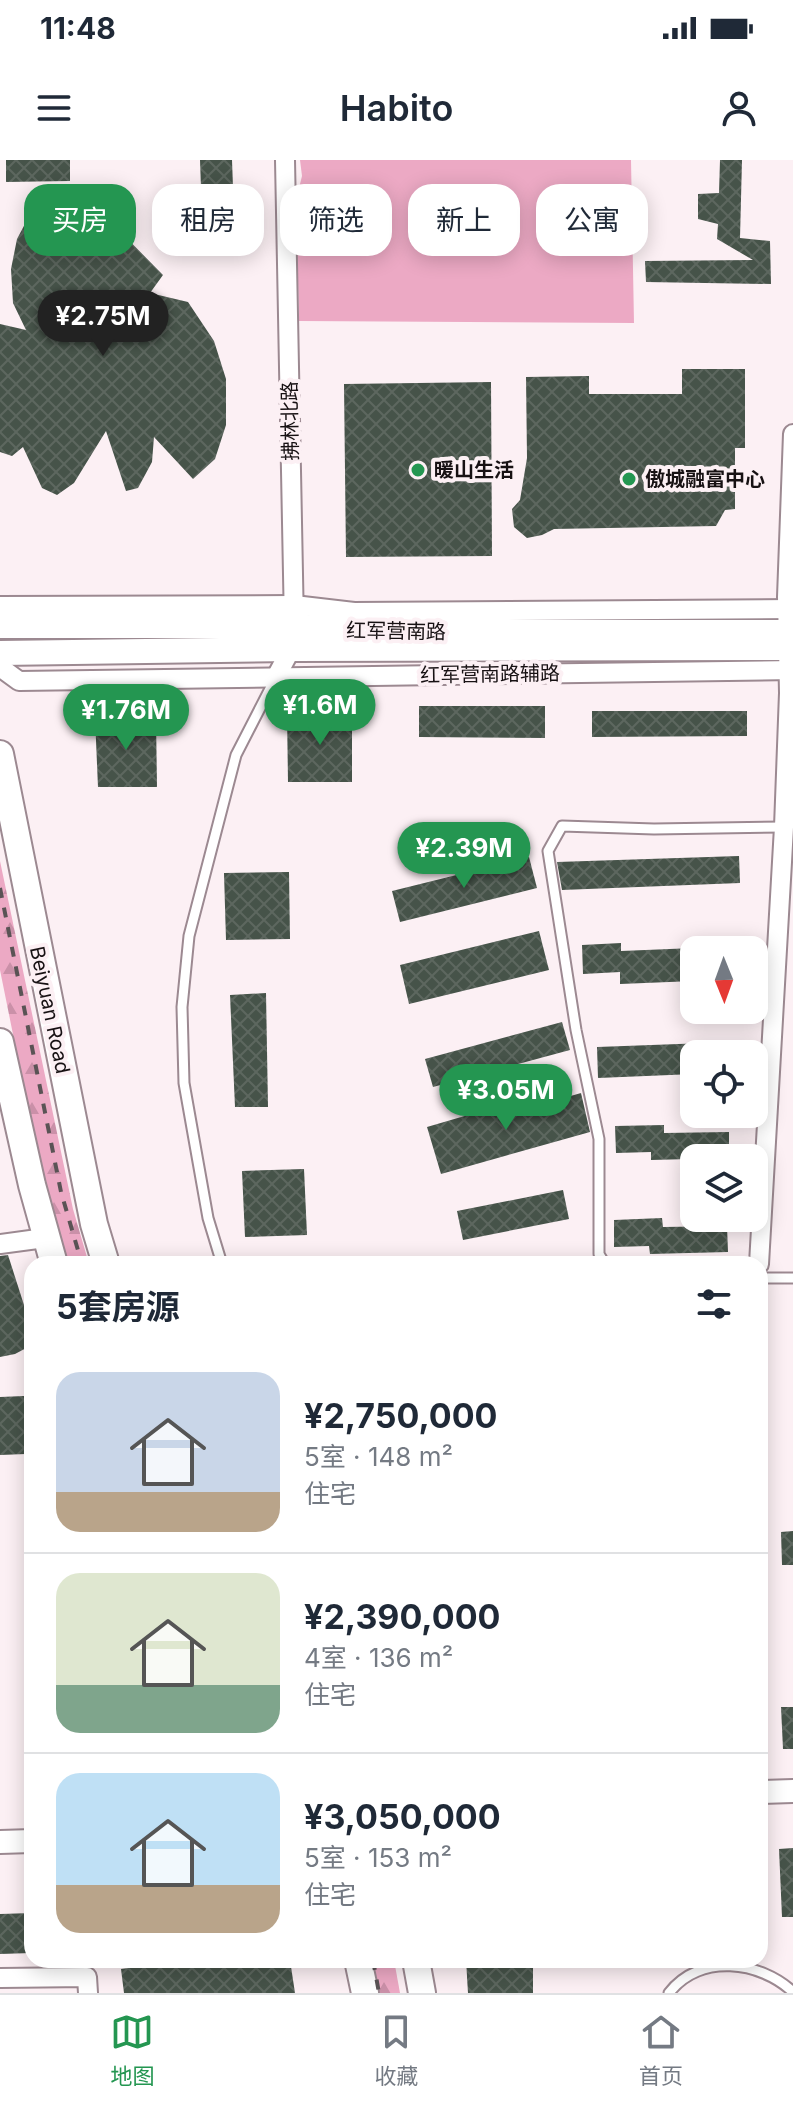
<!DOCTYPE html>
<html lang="zh">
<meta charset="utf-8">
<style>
body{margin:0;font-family:Inter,"Noto Sans SC",sans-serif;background:#f6f6f7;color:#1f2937;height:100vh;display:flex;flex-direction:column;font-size:30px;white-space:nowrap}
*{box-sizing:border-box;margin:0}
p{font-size:26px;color:#747a83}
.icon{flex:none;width:44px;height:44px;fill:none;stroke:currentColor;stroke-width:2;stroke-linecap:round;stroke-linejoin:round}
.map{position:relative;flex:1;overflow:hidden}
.side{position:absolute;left:24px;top:1096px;width:744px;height:712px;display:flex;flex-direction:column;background:#fff;border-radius:24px;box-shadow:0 4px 20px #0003}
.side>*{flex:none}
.top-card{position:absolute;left:24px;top:24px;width:746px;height:72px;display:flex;gap:16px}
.needle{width:52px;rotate:179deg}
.buttons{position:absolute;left:680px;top:776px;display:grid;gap:16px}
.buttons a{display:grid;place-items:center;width:88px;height:88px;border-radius:16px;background:#fff;box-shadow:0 4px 20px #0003;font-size:40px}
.price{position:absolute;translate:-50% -68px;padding:0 18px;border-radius:28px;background:#249651;color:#fff;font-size:26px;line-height:52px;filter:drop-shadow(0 2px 4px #0008)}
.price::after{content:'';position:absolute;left:50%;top:48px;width:24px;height:18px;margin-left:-12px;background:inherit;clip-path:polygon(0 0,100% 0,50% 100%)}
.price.selected{background:#222;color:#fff}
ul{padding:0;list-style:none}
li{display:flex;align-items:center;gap:24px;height:200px;padding:0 32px}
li+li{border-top:2px solid #e0e1e3}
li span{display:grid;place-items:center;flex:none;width:224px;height:160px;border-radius:24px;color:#555}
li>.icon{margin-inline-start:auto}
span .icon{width:96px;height:96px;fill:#fffc;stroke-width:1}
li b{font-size:34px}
h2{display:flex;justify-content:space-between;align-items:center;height:96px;padding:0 32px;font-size:34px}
.chip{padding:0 28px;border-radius:24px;background:#fff;box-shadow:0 4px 20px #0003;font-size:28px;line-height:72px}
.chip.selected{background:#249651;color:#fff}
.status{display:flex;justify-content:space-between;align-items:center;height:56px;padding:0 40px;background:#fff;direction:ltr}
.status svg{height:22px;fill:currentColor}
header{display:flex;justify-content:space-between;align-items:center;height:104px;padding:0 32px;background:#fff;font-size:36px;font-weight:600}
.tab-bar{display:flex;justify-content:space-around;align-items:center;height:112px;border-top:2px solid #e0e1e3;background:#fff;font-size:22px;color:#747a83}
.tab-bar a{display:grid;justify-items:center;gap:4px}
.tab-bar .selected{color:#249651}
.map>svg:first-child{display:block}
.green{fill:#eca9c4}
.forest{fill:url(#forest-firs)}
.building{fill:url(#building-cross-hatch)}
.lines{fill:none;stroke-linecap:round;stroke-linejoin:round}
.service-casing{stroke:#9c8991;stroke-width:13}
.minor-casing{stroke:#9c8991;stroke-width:22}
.tertiary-casing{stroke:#9c8991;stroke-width:26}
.secondary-casing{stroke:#9c8991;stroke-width:28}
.primary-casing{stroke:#9c8991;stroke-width:30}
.service{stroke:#fff;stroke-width:9}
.minor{stroke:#fff;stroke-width:18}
.tertiary{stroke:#fff;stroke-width:22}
.secondary{stroke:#fff;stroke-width:24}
.primary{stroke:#fff;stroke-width:26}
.rail{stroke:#5a5355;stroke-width:4;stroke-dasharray:10 10;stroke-linecap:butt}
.poi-dot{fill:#249651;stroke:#fcf0f4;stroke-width:3}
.labels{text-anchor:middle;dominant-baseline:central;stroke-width:8;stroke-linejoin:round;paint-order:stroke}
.street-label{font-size:20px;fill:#171113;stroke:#fcf0f4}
.poi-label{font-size:20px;font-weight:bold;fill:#171113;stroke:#fcf0f4;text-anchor:start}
</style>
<div class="status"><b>11:48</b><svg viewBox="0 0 49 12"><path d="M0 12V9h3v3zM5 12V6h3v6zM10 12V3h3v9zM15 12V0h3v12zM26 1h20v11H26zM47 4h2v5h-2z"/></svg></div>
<header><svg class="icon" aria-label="menu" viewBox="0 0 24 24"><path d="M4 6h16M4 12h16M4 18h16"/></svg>Habito<svg class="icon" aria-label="person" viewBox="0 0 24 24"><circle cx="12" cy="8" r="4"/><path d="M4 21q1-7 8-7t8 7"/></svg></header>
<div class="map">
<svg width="793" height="1833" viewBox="0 0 793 1833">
<defs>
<pattern id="forest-firs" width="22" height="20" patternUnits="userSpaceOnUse" patternTransform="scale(2)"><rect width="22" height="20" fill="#eca9c4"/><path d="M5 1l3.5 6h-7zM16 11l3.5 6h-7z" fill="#ca90a8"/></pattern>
<pattern id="building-cross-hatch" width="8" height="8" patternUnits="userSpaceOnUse" patternTransform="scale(2)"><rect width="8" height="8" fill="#465349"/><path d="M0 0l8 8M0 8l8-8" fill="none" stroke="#5d675f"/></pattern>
</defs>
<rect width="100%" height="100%" fill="#fcf0f4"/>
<path class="green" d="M300,0h331l3,163 -335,-2 -3,-121 6,-24z"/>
<g class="forest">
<path d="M0,701l73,348 16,55h-25l-27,-111 -37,-183z"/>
<path d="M368,1800h26l6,33h-26z"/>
</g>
<g class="building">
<path d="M6,0h64v21l-64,1z"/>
<path d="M200,0h32l1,27 -32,1z"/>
<path d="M720,0h22l-2,78 30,3 1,43 -125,-2 -1,-21 108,-1 -36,-21 1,-15 -20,-5v-25l21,-1z"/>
<path d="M35,45l29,7 24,12 5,-9 9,-2 61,62 -13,18 38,9 26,39 12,38v46l-11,34 -22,20 -39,-42 -2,25 -14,26 -12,3 -20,-60 -32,52 -17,12 -15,-7 -19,-41 -11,9 -12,-4v-128l26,6 -13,-27 -2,-34 6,-30z"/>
<path d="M682,209h63v79h-10v61l-10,1 -9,16 -162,3 -12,6 -15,3 -13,-11 -2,-18 8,-9 7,-42 -1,-81 63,-1v18h93z"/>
<path d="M491,222l1,174 -146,1 -2,-173z"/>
<path d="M419,546h126v32l-126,-1z"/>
<path d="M592,551h155v25l-155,1z"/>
<path d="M287,553h65v69h-64z"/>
<path d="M95,557l61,1 1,69h-59z"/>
<path d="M739,696l1,27 -178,7 -5,-28z"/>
<path d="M529,697l8,31 -137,34 -8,-31z"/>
<path d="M289,712l1,67 -64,1 -2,-67z"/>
<path d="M539,771l10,39 -140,34 -9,-39z"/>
<path d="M621,783v8l73,-3v33l-74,3v-12l-37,2 -1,-29z"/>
<path d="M266,833l2,114h-33l-5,-112z"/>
<path d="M562,862l8,28 -137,37 -8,-28z"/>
<path d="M733,882v12h-39v20l-96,4 -1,-31z"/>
<path d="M581,933l9,39 -149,42 -14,-47 82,-24 3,10z"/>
<path d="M664,965v8l65,-1v26l-78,2v-8l-35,1 -1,-27z"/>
<path d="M304,1009l3,66 -62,2 -3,-66z"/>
<path d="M563,1030l6,29 -106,21 -6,-29z"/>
<path d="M662,1058l1,9 64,-1 1,26 -78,2 -1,-8 -35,1v-27z"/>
<path d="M8,1095l24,75v15l-17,9 -15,3v-101z"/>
<path d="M24,1236l2,58 -26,1v-58z"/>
<path d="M793,1371v34h-11l-1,-33z"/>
<path d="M781,1547h12v42h-10z"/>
<path d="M793,1688v69h-11l-3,-68z"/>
<path d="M32,1753v40l-32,1v-40z"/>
<path d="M189,1800h101l5,33h-171l-3,-24z"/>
<path d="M466,1800h67v33h-65z"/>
</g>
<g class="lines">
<defs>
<g id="service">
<path d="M222,1104l-14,-46 -24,-135 -2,-76 7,-71 47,-181 40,-78"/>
<path d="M605,1104l-6,-10v-115l-23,-109 -28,-179 14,-25 92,3 130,-2"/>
<path d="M760,1118h33"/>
<path d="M669,1833c31,-40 91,-32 124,-1"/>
</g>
<g id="minor">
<path d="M0,446l294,-1 60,7 439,-3"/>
<path d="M0,507l19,14 774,-11"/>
<path d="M276,517l15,-28 3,-23 -9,-466"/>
<path d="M0,1084l45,-6"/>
<path d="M759,1104l25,-437 5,-134 -2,-96 6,-163"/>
<path d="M0,1818l87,-1 1,16"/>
</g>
<g id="tertiary">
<path d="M760,1632l33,-1"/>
<path d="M0,1682l32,-1"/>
</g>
<g id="secondary">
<path d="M0,466h294l72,6h427"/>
<path d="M0,493l291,-4 502,-1"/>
</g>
<g id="primary">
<path d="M0,594l94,470 12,40"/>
<path d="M0,882l32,143 22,79"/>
<path d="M358,1800l7,33"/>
<path d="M416,1800l6,33"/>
</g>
</defs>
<use href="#service" class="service-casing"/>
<use href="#minor" class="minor-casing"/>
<use href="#tertiary" class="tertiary-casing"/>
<use href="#secondary" class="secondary-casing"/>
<use href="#primary" class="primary-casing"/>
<use href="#service" class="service"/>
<use href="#minor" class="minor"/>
<use href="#tertiary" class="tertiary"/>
<use href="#secondary" class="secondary"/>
<use href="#primary" class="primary"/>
<g class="rail">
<path d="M0,728l61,304 21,72"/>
<path d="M373,1800l6,33"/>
</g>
</g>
<g class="poi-dot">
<circle cx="418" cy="310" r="8"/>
<circle cx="629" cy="319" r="8"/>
</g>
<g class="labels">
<g class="street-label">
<text transform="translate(290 261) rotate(-91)">拂林北路</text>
<text transform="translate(396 471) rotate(1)">红军营南路</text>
<text transform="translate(490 514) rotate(-1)">红军营南路辅路</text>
<text transform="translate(50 850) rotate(78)">Beiyuan Road</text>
</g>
<g class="poi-label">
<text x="434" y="310">暖山生活</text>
<text x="645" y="319">傲城融富中心</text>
</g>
</g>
</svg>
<div class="buttons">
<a><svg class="needle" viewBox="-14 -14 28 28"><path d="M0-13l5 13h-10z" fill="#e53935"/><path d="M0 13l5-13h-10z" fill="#747a83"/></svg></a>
<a><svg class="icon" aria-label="locate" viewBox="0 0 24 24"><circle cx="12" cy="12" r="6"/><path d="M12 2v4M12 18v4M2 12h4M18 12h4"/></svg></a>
<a><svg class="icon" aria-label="layers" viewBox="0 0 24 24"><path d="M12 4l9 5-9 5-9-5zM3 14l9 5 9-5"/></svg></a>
</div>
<b class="price selected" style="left:103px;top:198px">¥2.75M</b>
<b class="price" style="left:320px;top:587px">¥1.6M</b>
<b class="price" style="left:126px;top:592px">¥1.76M</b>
<b class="price" style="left:464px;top:730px">¥2.39M</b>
<b class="price" style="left:506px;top:972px">¥3.05M</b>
<div class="top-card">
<a class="chip selected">买房</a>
<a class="chip">租房</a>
<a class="chip">筛选</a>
<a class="chip">新上</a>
<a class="chip">公寓</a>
</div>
<section class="side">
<h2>5套房源<svg class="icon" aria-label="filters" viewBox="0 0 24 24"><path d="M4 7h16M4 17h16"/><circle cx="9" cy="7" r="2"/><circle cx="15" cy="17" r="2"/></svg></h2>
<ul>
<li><span style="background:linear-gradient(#c9d6e8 75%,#b9a48a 0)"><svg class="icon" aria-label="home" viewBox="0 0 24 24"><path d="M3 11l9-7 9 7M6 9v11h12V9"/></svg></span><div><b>¥2,750,000</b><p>5室 · 148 m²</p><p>住宅</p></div></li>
<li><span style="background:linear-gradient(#dfe7d0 70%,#7fa58c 0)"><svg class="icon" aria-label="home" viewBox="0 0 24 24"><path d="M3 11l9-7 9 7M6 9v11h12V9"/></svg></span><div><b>¥2,390,000</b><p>4室 · 136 m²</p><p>住宅</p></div></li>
<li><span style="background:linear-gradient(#bfe0f5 70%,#b9a48a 0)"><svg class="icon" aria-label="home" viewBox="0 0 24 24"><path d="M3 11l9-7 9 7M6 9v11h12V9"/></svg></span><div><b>¥3,050,000</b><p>5室 · 153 m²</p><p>住宅</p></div></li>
</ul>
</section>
</div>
<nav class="tab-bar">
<a class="selected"><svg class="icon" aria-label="map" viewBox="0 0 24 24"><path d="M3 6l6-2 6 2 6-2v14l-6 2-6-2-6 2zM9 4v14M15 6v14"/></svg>地图</a>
<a><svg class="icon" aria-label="saved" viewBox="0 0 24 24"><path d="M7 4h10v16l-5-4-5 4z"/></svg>收藏</a>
<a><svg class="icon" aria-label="home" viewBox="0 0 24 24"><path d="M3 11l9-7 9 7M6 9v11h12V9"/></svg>首页</a>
</nav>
